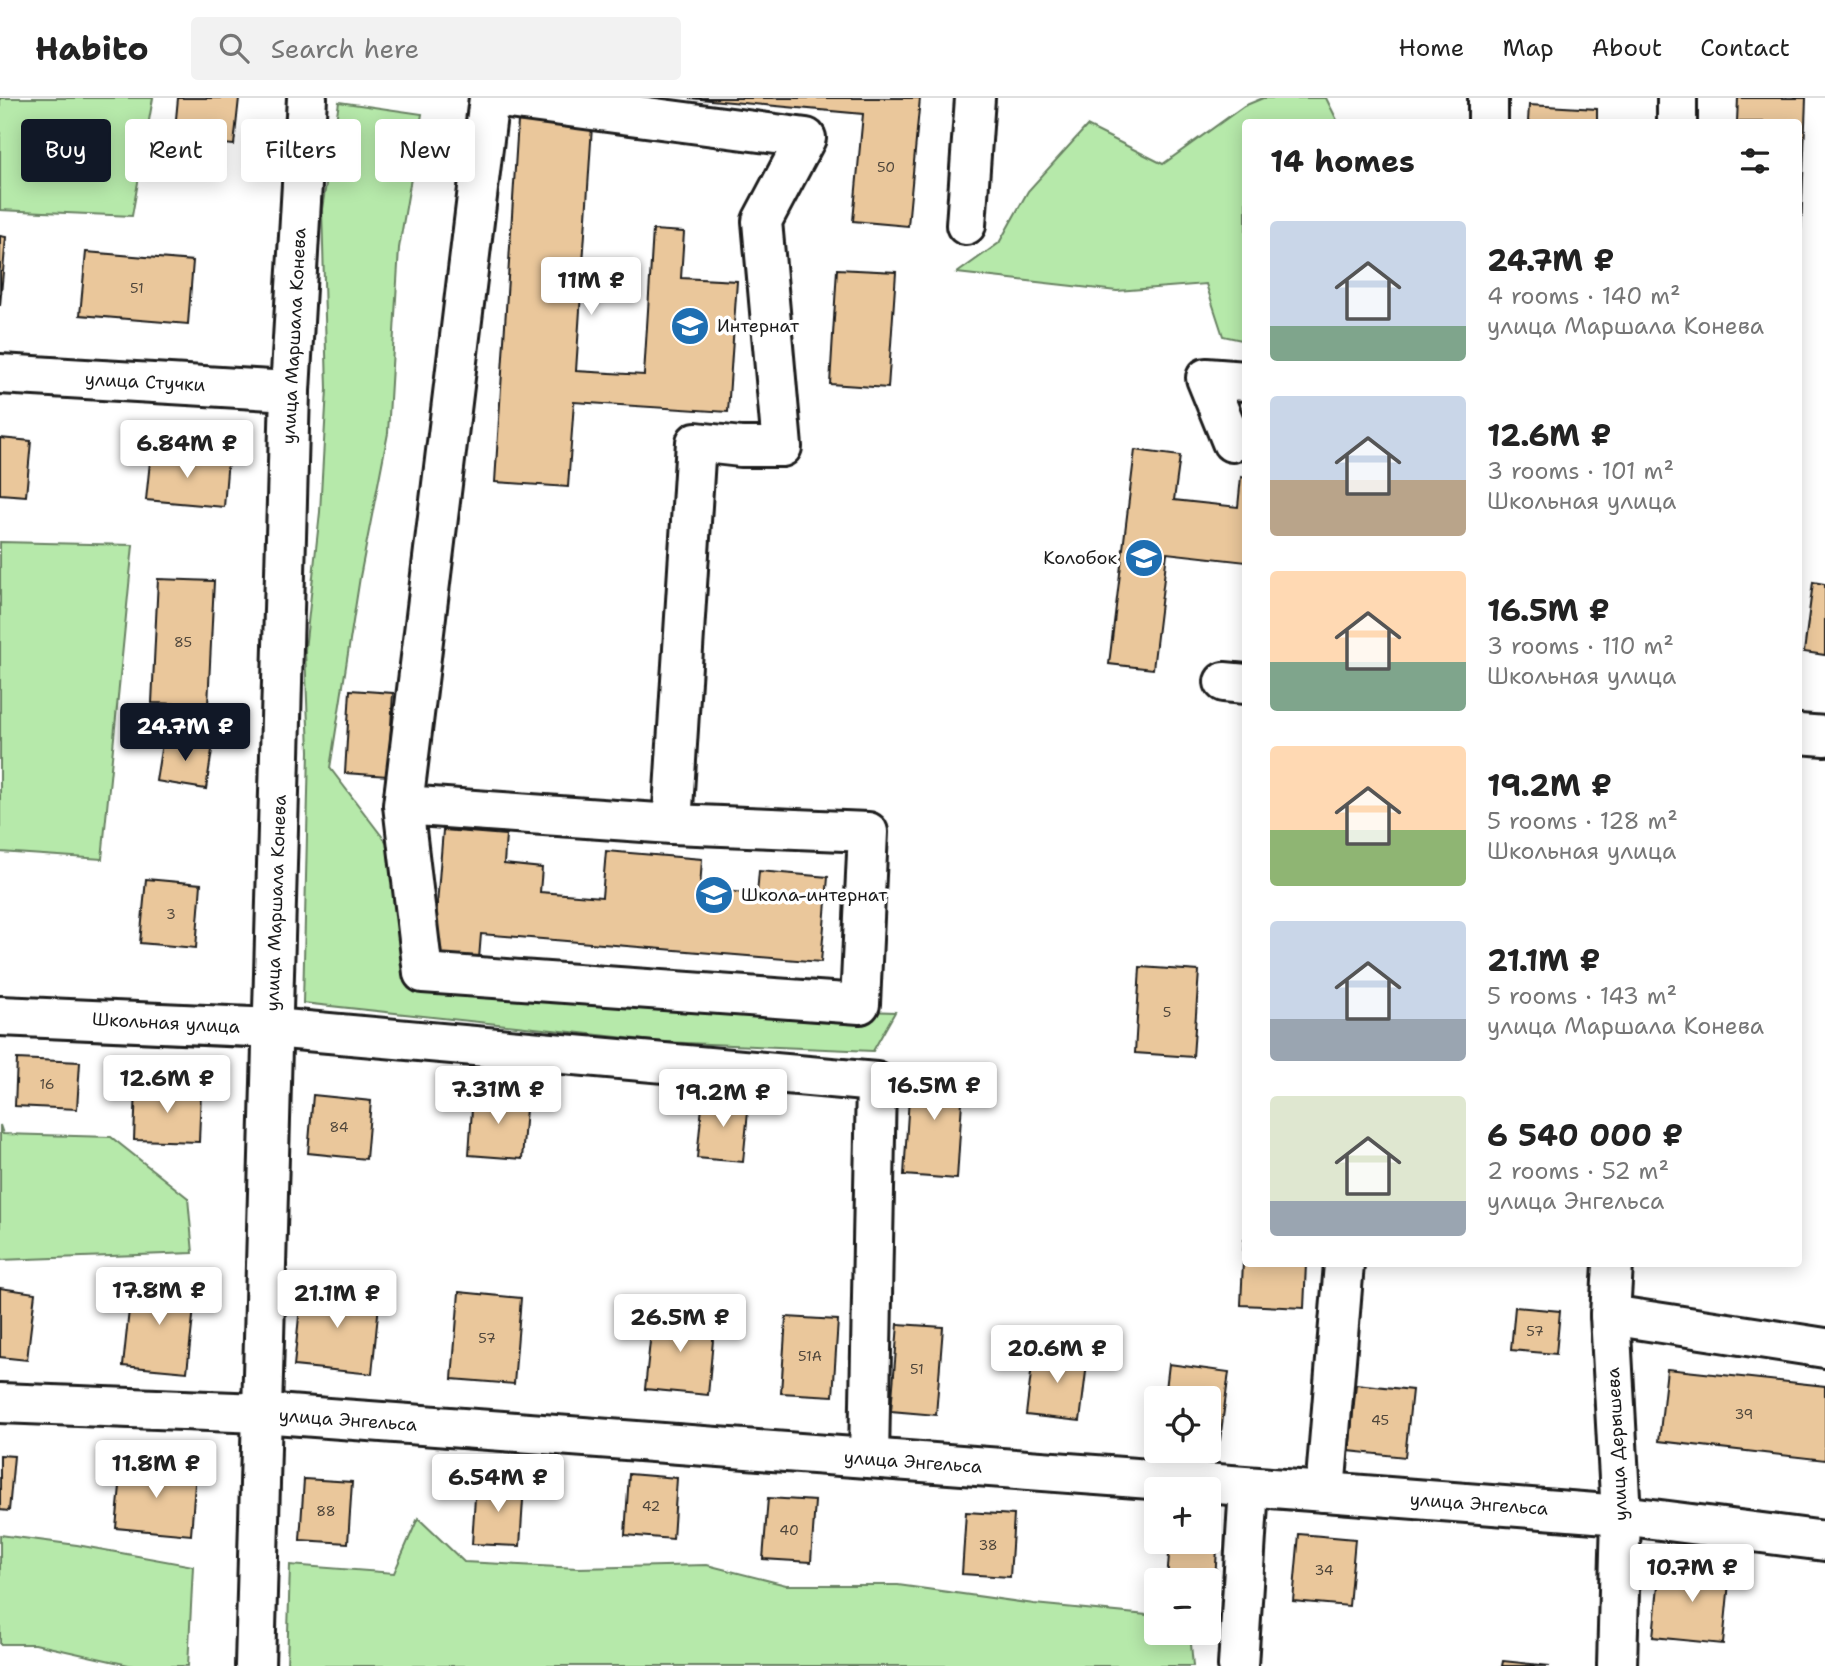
<!DOCTYPE html>
<meta charset="utf-8">
<style>
body{margin:0;font-family:"Shantell Sans",sans-serif;background:#f2f2f2;color:#222;height:100vh;display:flex;flex-direction:column;font-size:26px;white-space:nowrap}
*{box-sizing:border-box;margin:0}
p{font-size:23px;color:#767676}
.icon{flex:none;width:38px;height:38px;fill:none;stroke:currentColor;stroke-width:2;stroke-linecap:round;stroke-linejoin:round}
.map{position:relative;flex:1;overflow:hidden}
.panel{position:absolute;left:1242px;top:21px;width:560px;height:1148px;display:flex;flex-direction:column;background:#fff;border-radius:7px;box-shadow:0 4px 18px #0003}
.panel>*{flex:none}
.banner{position:absolute;left:21px;top:21px;width:665px;height:63px;display:flex;gap:14px}
.buttons{position:absolute;left:1144px;top:1288px;display:grid;gap:14px}
.buttons a{display:grid;place-items:center;width:77px;height:77px;border-radius:7px;background:#fff;box-shadow:0 4px 18px #0003;font-size:35px}
.price{position:absolute;translate:-50% -60px;padding:0 16px;border-radius:7px;background:#fff;color:#222;font-size:23px;line-height:46px;filter:drop-shadow(0 2px 4px #0008)}
.price::after{content:'';position:absolute;left:50%;top:42px;width:21px;height:16px;margin-left:-10px;background:inherit;clip-path:polygon(0 0,100% 0,50% 100%)}
.price.selected{background:#111827;color:#fff}
ul{padding:0;list-style:none}
li{display:flex;align-items:center;gap:21px;height:175px;padding:0 28px}
li span{display:grid;place-items:center;flex:none;width:196px;height:140px;border-radius:7px;color:#555}
li>.icon{margin-inline-start:auto}
span .icon{width:84px;height:84px;fill:#fffc;stroke-width:1}
li b{font-size:30px}
h2{display:flex;justify-content:space-between;align-items:center;height:84px;padding:0 28px;font-size:30px}
.tag{padding:0 24px;border-radius:7px;background:#fff;box-shadow:0 4px 18px #0003;font-size:24px;line-height:63px}
.tag.selected{background:#111827;color:#fff}
header{display:flex;align-items:center;gap:42px;box-sizing:border-box;height:98px;padding:0 35px;background:#fff;border-bottom:2px solid #e0e0e0}
header strong{font-size:33px}
nav{display:flex;gap:38px;margin-inline-start:auto;font-size:24px}
.search{width:490px;height:63px;background:#f2f2f2;display:flex;align-items:center;gap:18px;box-sizing:border-box;padding:0 24px;border-radius:7px;color:#767676;font-size:26px}
.map>svg:first-child{display:block}
.green{fill:#b6e9aa;stroke:#698263;stroke-width:2}
.building{fill:#eac79b;stroke:#1c1c1c;stroke-width:2}
.lines{fill:none;stroke-linecap:round;stroke-linejoin:round}
.minor-casing{stroke:#1c1c1c;stroke-width:44}
.minor{stroke:#fff;stroke-width:38}
.labels{text-anchor:middle;dominant-baseline:central;stroke-width:7;stroke-linejoin:round;paint-order:stroke}
.number-label{font-size:14px;fill:#50473c}
.poi-label{font-size:18px;fill:#1c1c1c;stroke:#fff;text-anchor:start}
.street-label{font-size:18px;fill:#1c1c1c;stroke:#fff}
</style>
<header>
<strong>Habito</strong>
<div class="search"><svg class="icon" aria-label="search" viewBox="0 0 24 24"><circle cx="10" cy="10" r="6"/><path d="M15 15l6 6"/></svg>Search here</div>
<nav><a>Home</a><a>Map</a><a>About</a><a>Contact</a></nav>
</header>
<div class="map">
<svg width="1825" height="1568" viewBox="0 0 1825 1568">
<rect width="100%" height="100%" fill="#fff"/>
<filter id="ink" filterUnits="userSpaceOnUse"><feTurbulence type="fractalNoise" baseFrequency=".0143" numOctaves="2"/><feDisplacementMap in="SourceGraphic" scale="14" xChannelSelector="R" yChannelSelector="G"/><feConvolveMatrix kernelMatrix="1 2 1 2 8 2 1 2 1" color-interpolation-filters="sRGB"/></filter>
<g filter="url(#ink)">
<g class="green">
<path d="M0,0h153l-21,118 -132,-6z"/>
<path d="M1263,0h63l12,24h-92v219l-23,-5 -17,-52 -89,7 -160,-18 42,-30 29,-52 59,-65 76,38 81,-58z"/>
<path d="M339,4l83,12 -23,134 -11,185 -28,144 -30,191 73,96 6,115 207,24 279,9 -22,39 -210,-9 -360,-39 6,-252 -4,-101 15,-138 7,-123 -5,-180z"/>
<path d="M0,444l133,3 -31,314 -102,-7z"/>
<path d="M0,1027l3,9 108,3 77,61 5,55 -193,7z"/>
<path d="M418,1420l46,44 114,6 129,-3 79,20h112l136,19 123,12v17h33l3,33h-906l3,-101 104,8z"/>
<path d="M0,1437l77,10 116,21 -5,100h-55l-98,-22h-35z"/>
</g>
<g class="building">
<path d="M178,0h61l-5,47 -60,-5z"/>
<path d="M689,0h231l-12,128 -55,-5 10,-107z"/>
<path d="M1738,0h68l-7,187v-163h-62z"/>
<path d="M1529,7l68,4v13h-69z"/>
<path d="M518,23l74,5 -16,245 68,4 9,-145 31,2 -3,46 56,3 -9,131 -154,-10 -6,85 -73,-5z"/>
<path d="M0,138l6,1 -6,69z"/>
<path d="M86,154l107,9 -5,63 -108,-9z"/>
<path d="M837,171l59,3 -8,116 -58,-4z"/>
<path d="M0,340l31,3 -5,55 -26,-2z"/>
<path d="M1135,352l45,6 -6,44 64,7 3,-30 5,1v84l-79,-9 -14,116 -44,-5z"/>
<path d="M151,354l77,7 -4,48 -78,-7z"/>
<path d="M158,481l56,2 -6,124 -56,-2z"/>
<path d="M1813,484l12,2v71l-21,-3z"/>
<path d="M350,592l43,3 -5,83 -43,-3z"/>
<path d="M163,639l50,7 -7,45 -50,-8z"/>
<path d="M443,732l63,5 -2,29 38,4 -2,24 62,5 4,-46 96,8 -2,30 57,5 2,-23 69,6 -7,85 -340,-28 -2,25 -46,-4z"/>
<path d="M146,781l55,5 -5,64 -56,-5z"/>
<path d="M1140,869l59,4 -6,86 -58,-4z"/>
<path d="M17,961l63,3 -3,47 -62,-3z"/>
<path d="M911,968l53,4 -7,109 -53,-4z"/>
<path d="M136,989l65,3 -2,52 -65,-2z"/>
<path d="M473,995l54,3 -5,63 -53,-4z"/>
<path d="M313,997l58,6 -5,58 -58,-6z"/>
<path d="M703,998l46,5 -6,61 -46,-4z"/>
<path d="M1244,1142h2v24h60l-2,44 -63,-3z"/>
<path d="M132,1184l64,7 -9,83 -64,-6z"/>
<path d="M302,1189l78,7 -8,80 -78,-8z"/>
<path d="M0,1190l35,5 -8,67 -27,-3z"/>
<path d="M459,1194l62,6 -7,86 -62,-5z"/>
<path d="M1515,1209l45,4 -4,43 -45,-4z"/>
<path d="M653,1215l62,5 -7,77 -63,-6z"/>
<path d="M786,1219l52,3 -5,76 -52,-3z"/>
<path d="M898,1226l45,3 -7,88 -45,-4z"/>
<path d="M1034,1250l54,7 -8,66 -54,-6z"/>
<path d="M1169,1266l60,8 -9,68 -11,-2v-40h-44z"/>
<path d="M1667,1271l158,17v74l-166,-19z"/>
<path d="M1356,1286l56,6 -7,67 -56,-6z"/>
<path d="M0,1357l14,1 -5,55 -9,-1z"/>
<path d="M122,1367l74,6 -5,64 -75,-7z"/>
<path d="M629,1376l48,4 -4,61 -48,-4z"/>
<path d="M304,1381l48,3 -4,61 -48,-3z"/>
<path d="M476,1384l48,3 -4,61 -48,-2z"/>
<path d="M768,1400l47,3 -4,61 -48,-3z"/>
<path d="M966,1414l48,3 -4,62 -48,-3z"/>
<path d="M1209,1436h9l-4,61h-5v-15h-42l3,-38h39z"/>
<path d="M1299,1436l56,5 -6,67 -56,-5z"/>
<path d="M1660,1467l70,7 -7,72 -70,-7z"/>
<path d="M1503,1563l47,5h-48z"/>
</g>
<g class="lines">
<defs>
<g id="minor">
<path d="M502,0l304,40 -44,83 20,226h-41l-45,-5 -24,382"/>
<path d="M1488,0v24"/>
<path d="M1677,24v-24"/>
<path d="M966,127l9,-127"/>
<path d="M0,276l290,17"/>
<path d="M1232,344l-26,-64 40,3"/>
<path d="M1224,584l22,2"/>
<path d="M1799,636l26,2"/>
<path d="M403,707l269,19 196,8 -8,172 -437,-31 -20,-168 86,-707"/>
<path d="M0,918l273,12 603,54 -7,376"/>
<path d="M1613,1166l-3,51 11,200 -4,151"/>
<path d="M1610,1217l215,33"/>
<path d="M0,1305l261,10 1064,79 296,23 204,26"/>
<path d="M1325,1394l19,-228"/>
<path d="M255,1568l35,-1275 17,-293"/>
<path d="M1238,1568l11,-179"/>
</g>
</defs>
<use href="#minor" class="minor-casing"/>
<use href="#minor" class="minor"/>
</g>
</g>
<defs>
<symbol id="school-disc" viewBox="-11 -11 22 22"><circle r="9.5" fill="#1f6fb2" stroke="#fff"/><path d="M0-5L7-2L0 1L-7-2ZM-4 1L0 2.5L4 1V4Q0 6-4 4Z" fill="#fff"/></symbol>
</defs>
<g fill-rule="evenodd">
<use href="#school-disc" x="668" y="206" width="44" height="44"/>
<use href="#school-disc" x="1122" y="438" width="44" height="44"/>
<use href="#school-disc" x="692" y="775" width="44" height="44"/>
</g>
<g class="labels">
<g class="number-label">
<text x="886" y="69">50</text>
<text x="137" y="190">51</text>
<text x="183" y="544">85</text>
<text x="171" y="816">3</text>
<text x="1167" y="914">5</text>
<text x="47" y="986">16</text>
<text x="339" y="1029">84</text>
<text x="1535" y="1233">57</text>
<text x="487" y="1240">57</text>
<text x="810" y="1258">51А</text>
<text x="917" y="1271">51</text>
<text x="1744" y="1316">39</text>
<text x="1380" y="1322">45</text>
<text x="651" y="1408">42</text>
<text x="326" y="1413">88</text>
<text x="789" y="1432">40</text>
<text x="988" y="1447">38</text>
<text x="1324" y="1472">34</text>
</g>
<g class="poi-label">
<text x="717" y="228">Интернат</text>
<text x="1117" y="460" text-anchor="end">Колобок</text>
<text x="741" y="797">Школа-интернат</text>
</g>
<g class="street-label">
<text transform="translate(294 238) rotate(-87)">улица Маршала Конева</text>
<text transform="translate(145 284) rotate(3)">улица Стучки</text>
<text transform="translate(276 805) rotate(-88)">улица Маршала Конева</text>
<text transform="translate(166 925) rotate(3)">Школьная улица</text>
<text transform="translate(348 1322) rotate(4)">улица Энгельса</text>
<text transform="translate(1617 1346) rotate(-93)">улица Дерышева</text>
<text transform="translate(913 1364) rotate(4)">улица Энгельса</text>
<text transform="translate(1479 1406) rotate(4)">улица Энгельса</text>
</g>
</g>
</svg>
<div class="buttons">
<a><svg class="icon" aria-label="locate" viewBox="0 0 24 24"><circle cx="12" cy="12" r="6"/><path d="M12 2v4M12 18v4M2 12h4M18 12h4"/></svg></a>
<a>+</a>
<a>−</a>
</div>
<b class="price" style="left:591px;top:219px">11M ₽</b>
<b class="price" style="left:187px;top:382px">6.84M ₽</b>
<b class="price selected" style="left:185px;top:665px">24.7M ₽</b>
<b class="price" style="left:167px;top:1017px">12.6M ₽</b>
<b class="price" style="left:934px;top:1024px">16.5M ₽</b>
<b class="price" style="left:498px;top:1028px">7.31M ₽</b>
<b class="price" style="left:723px;top:1031px">19.2M ₽</b>
<b class="price" style="left:159px;top:1229px">17.8M ₽</b>
<b class="price" style="left:337px;top:1232px">21.1M ₽</b>
<b class="price" style="left:680px;top:1256px">26.5M ₽</b>
<b class="price" style="left:1057px;top:1287px">20.6M ₽</b>
<b class="price" style="left:156px;top:1402px">11.8M ₽</b>
<b class="price" style="left:498px;top:1416px">6.54M ₽</b>
<b class="price" style="left:1692px;top:1506px">10.7M ₽</b>
<div class="banner">
<a class="tag selected">Buy</a>
<a class="tag">Rent</a>
<a class="tag">Filters</a>
<a class="tag">New</a>
</div>
<section class="panel">
<h2>14 homes<svg class="icon" aria-label="filters" viewBox="0 0 24 24"><path d="M4 7h16M4 17h16"/><circle cx="9" cy="7" r="2"/><circle cx="15" cy="17" r="2"/></svg></h2>
<ul>
<li><span style="background:linear-gradient(#c9d6e8 75%,#7fa58c 0)"><svg class="icon" aria-label="home" viewBox="0 0 24 24"><path d="M3 11l9-7 9 7M6 9v11h12V9"/></svg></span><div><b>24.7M ₽</b><p>4 rooms · 140 m²</p><p>улица Маршала Конева</p></div></li>
<li><span style="background:linear-gradient(#c9d6e8 60%,#b9a48a 0)"><svg class="icon" aria-label="home" viewBox="0 0 24 24"><path d="M3 11l9-7 9 7M6 9v11h12V9"/></svg></span><div><b>12.6M ₽</b><p>3 rooms · 101 m²</p><p>Школьная улица</p></div></li>
<li><span style="background:linear-gradient(#ffd9b3 65%,#7fa58c 0)"><svg class="icon" aria-label="home" viewBox="0 0 24 24"><path d="M3 11l9-7 9 7M6 9v11h12V9"/></svg></span><div><b>16.5M ₽</b><p>3 rooms · 110 m²</p><p>Школьная улица</p></div></li>
<li><span style="background:linear-gradient(#ffd9b3 60%,#8fb573 0)"><svg class="icon" aria-label="home" viewBox="0 0 24 24"><path d="M3 11l9-7 9 7M6 9v11h12V9"/></svg></span><div><b>19.2M ₽</b><p>5 rooms · 128 m²</p><p>Школьная улица</p></div></li>
<li><span style="background:linear-gradient(#c9d6e8 70%,#9aa5b1 0)"><svg class="icon" aria-label="home" viewBox="0 0 24 24"><path d="M3 11l9-7 9 7M6 9v11h12V9"/></svg></span><div><b>21.1M ₽</b><p>5 rooms · 143 m²</p><p>улица Маршала Конева</p></div></li>
<li><span style="background:linear-gradient(#dfe7d0 75%,#9aa5b1 0)"><svg class="icon" aria-label="home" viewBox="0 0 24 24"><path d="M3 11l9-7 9 7M6 9v11h12V9"/></svg></span><div><b>6 540 000 ₽</b><p>2 rooms · 52 m²</p><p>улица Энгельса</p></div></li>
</ul>
</section>
</div>
